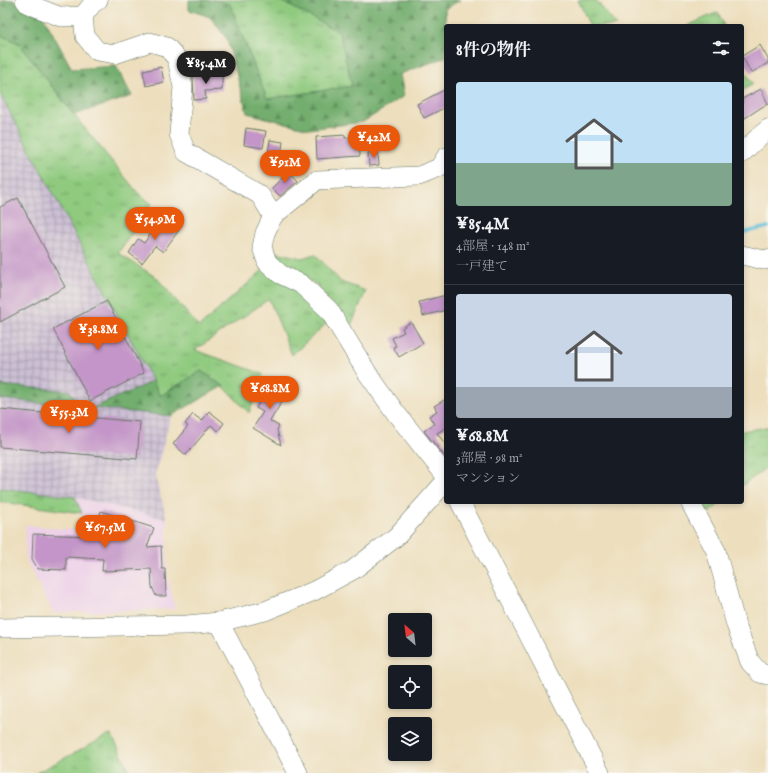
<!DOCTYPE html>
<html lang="ja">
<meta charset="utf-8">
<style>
body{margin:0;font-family:"IM FELL English","Noto Serif JP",serif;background:#20242c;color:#f1f3f6;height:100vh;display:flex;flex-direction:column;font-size:15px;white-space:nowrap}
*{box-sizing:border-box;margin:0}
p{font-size:13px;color:#9ea1a6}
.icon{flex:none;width:22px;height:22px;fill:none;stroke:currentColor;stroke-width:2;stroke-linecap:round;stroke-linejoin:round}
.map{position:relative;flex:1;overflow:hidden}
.details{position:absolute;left:444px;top:24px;width:300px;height:480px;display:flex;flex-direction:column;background:#171b24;border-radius:4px;box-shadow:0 2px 6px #0003}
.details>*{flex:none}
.needle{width:26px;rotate:332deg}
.tools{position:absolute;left:388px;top:613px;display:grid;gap:8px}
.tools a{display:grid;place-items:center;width:44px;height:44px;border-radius:4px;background:#171b24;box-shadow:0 2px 6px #0003;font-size:20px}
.price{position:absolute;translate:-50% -34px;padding:0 9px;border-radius:14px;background:#ea580c;color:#fff;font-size:13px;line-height:26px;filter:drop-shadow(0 1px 2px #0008)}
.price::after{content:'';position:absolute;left:50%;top:24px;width:12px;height:9px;margin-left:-6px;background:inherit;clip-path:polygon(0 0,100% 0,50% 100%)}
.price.on{background:#222;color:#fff}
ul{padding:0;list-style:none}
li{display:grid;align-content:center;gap:8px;height:212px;padding:0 12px}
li+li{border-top:1px solid #363941}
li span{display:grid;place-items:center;height:124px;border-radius:4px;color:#555}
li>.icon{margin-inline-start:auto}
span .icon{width:72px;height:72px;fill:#fffc;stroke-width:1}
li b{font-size:17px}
h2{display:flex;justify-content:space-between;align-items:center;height:48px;padding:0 12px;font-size:17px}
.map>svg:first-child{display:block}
.built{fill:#edd1e9}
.industrial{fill:url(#industrial-grid)}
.grass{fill:url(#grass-tufts);stroke:#57845a}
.forest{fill:url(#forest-firs);stroke:#497651}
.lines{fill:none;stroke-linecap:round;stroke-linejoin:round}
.stream{stroke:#5cbedb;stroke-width:3.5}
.building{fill:#c395c8}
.minor-casing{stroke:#677664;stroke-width:20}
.minor{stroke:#fff;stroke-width:19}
</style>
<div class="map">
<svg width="768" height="773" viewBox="0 0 768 773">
<defs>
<pattern id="industrial-grid" width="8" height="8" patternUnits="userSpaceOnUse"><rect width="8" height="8" fill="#ccbfd4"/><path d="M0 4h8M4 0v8" fill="none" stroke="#a59cad"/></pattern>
<pattern id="grass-tufts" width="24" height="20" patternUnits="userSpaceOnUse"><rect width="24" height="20" fill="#8fca7f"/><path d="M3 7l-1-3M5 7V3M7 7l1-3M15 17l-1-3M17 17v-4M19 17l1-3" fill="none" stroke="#74a569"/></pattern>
<pattern id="forest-firs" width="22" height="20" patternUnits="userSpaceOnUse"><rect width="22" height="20" fill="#73ae6e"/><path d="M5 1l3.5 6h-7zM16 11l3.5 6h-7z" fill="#5e8f5b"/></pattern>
</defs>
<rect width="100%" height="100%" fill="#f7f3e8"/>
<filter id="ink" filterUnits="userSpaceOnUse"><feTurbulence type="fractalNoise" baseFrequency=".025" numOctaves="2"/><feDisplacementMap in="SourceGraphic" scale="8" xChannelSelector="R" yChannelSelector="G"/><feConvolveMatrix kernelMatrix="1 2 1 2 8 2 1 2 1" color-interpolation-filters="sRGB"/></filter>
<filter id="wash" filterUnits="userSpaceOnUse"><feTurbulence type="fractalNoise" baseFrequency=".012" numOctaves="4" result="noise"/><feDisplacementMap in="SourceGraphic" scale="16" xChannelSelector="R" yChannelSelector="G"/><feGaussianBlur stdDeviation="0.9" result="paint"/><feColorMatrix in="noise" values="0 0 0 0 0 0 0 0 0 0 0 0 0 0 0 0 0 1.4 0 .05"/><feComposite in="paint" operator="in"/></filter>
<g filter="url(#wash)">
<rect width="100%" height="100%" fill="#eddfbe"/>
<path class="built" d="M75,497l92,22v55l8,35 -122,4 -27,-53 -1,-35 64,7z"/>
<path class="industrial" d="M0,94l153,287 -59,27 77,8 -16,59 12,44 -92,-22 -75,-9z"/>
<g class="grass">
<path d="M213,0h66l61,32 13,54 -86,13 -37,-94z"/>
<path d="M578,0h18l20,25 -3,1h-23z"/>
<path d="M718,12l6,14h-37z"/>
<path d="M0,35l19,8 55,72 64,78 14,11 -34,49 39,25 42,49 65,-58 35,20 28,34 -35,32 -23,-56 -74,51 68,24 -14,39 -26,-27 -22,-15 -41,25 -7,-15 -153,-287z"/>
<path d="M742,67l11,17 -11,7z"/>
<path d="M271,251l31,7 13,-4 26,28 25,9 -17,39 -32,-45 -33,-19z"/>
<path d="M768,427v39l-26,20v-55z"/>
<path d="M0,488l75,9 7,16 -82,-11z"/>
<path d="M696,502h26l-19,15z"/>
<path d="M111,734l20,39h-95z"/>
</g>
<g class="forest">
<path d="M4,0h8l29,12 31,57 44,-3 16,30 -58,19 -55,-72 -19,-8v-32z"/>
<path d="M189,0h24l17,4 37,95 85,-13 -13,-54 -60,-32h181l-15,9 1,19v29l-46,17 4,22 -41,26 -54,7 -62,-16 -20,-74 -17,-22 -21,-7z"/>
<path d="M201,371l22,15 -52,30 -78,-8 60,-27 7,15z"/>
<path d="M0,385l70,6 10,16 -80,-8z"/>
</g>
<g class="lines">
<path class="stream" d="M742,233l26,-6"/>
</g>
<g id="blocks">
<g class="building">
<path d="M760,45l8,14v4l-17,10 -9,-17z"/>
<path d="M161,67l3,15 -18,4 -3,-15z"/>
<path d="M222,74v16l-17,1 1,8 -12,1 -1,-24z"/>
<path d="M446,89v18l-22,11 -7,-14z"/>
<path d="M761,89l7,15 -6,3 -20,13v-21z"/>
<path d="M246,128l20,3 -3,17 -19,-3z"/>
<path d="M345,135v3l14,-1 1,19 -43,3 -1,-22z"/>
<path d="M270,140l13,2 -3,20 -13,-2z"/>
<path d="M378,152l1,13 -10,1 -1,-13z"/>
<path d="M289,171l9,10 -18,15 -8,-8z"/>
<path d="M18,198l47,89 -65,35v-115z"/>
<path d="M162,218l17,12 -16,22 -8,-6 -13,17 -13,-10 9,-14 6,4z"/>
<path d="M446,295v14l-3,1v1l-20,5 -4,-14z"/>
<path d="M107,301l37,72 -54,28 -37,-72z"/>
<path d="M411,322l12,21 -24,14 -6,-10 3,-1 -4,-8 12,-6 -2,-4z"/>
<path d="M272,380l17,10 -19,31 9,5 -2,4 4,15 -28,-17 10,-16 -7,-4z"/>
<path d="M446,399v29l-9,5 9,12v13l-22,-27 10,-7 -5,-8 8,-5 -3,-5z"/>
<path d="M0,409l140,13 -3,37 -137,-12z"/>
<path d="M209,411l15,12 -6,8 -7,-6 -25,30 -13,-11 15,-18 -3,-2 8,-10 9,7z"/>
<path d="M101,511l53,17 -7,19 14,-1 1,23h3l1,27h-10l-4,-9 -1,-18 -49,2 1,-12 -37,-2v13l-28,-1 -6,-10 1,-25 57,2v-7l5,1z"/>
</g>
</g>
</g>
<g filter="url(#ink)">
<use href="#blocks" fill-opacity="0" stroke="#677664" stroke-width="1"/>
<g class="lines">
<defs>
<g id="minor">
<path d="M25,0l3,4 33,13 22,-1"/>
<path d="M98,0l-5,3 -10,13 2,20 12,15 18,3 35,-12 17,5 10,12 6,28 -4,47 7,18 74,43 13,21"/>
<path d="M742,153l19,-18 7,-6"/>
<path d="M446,157l-7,11 -20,8 -102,4 -44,36 -8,17 -3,14 5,15 13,12 21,10 28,26 37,61 29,41 51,64"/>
<path d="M742,255l22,5 4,-1"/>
<path d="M460,502l140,271"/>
<path d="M690,502l26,49 20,74 14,37 10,11 8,2"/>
<path d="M219,622l79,151"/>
<path d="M0,628l187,-3 32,-3 46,-11 49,-20 39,-21 44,-34 49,-55"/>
</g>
</defs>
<use href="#minor" class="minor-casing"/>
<use href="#minor" class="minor"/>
</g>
</g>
</svg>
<div class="tools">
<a><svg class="needle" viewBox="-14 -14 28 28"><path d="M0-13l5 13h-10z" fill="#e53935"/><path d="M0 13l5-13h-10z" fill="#9ea1a6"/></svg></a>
<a><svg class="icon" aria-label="locate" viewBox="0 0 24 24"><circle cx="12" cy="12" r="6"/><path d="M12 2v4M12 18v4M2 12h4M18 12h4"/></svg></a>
<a><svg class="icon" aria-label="layers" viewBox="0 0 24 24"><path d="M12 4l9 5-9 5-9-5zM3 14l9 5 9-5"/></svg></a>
</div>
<b class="price on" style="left:206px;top:85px">¥85.4M</b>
<b class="price" style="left:374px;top:159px">¥42M</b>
<b class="price" style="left:285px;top:184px">¥91M</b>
<b class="price" style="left:155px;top:241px">¥54.9M</b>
<b class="price" style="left:98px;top:351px">¥38.8M</b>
<b class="price" style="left:270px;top:410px">¥68.8M</b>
<b class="price" style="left:69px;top:434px">¥55.3M</b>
<b class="price" style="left:105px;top:549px">¥67.5M</b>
<section class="details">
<h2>8件の物件<svg class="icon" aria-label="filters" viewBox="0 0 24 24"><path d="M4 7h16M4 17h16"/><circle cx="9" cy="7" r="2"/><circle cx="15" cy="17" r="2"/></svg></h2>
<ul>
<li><span style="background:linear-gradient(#bfe0f5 65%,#7fa58c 0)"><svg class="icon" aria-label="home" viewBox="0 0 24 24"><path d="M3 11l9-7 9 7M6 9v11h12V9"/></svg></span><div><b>¥85.4M</b><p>4部屋 · 148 m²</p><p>一戸建て</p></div></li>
<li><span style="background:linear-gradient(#c9d6e8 75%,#9aa5b1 0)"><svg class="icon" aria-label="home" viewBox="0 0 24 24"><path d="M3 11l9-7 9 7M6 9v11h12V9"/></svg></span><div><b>¥68.8M</b><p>3部屋 · 98 m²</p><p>マンション</p></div></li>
</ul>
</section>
</div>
